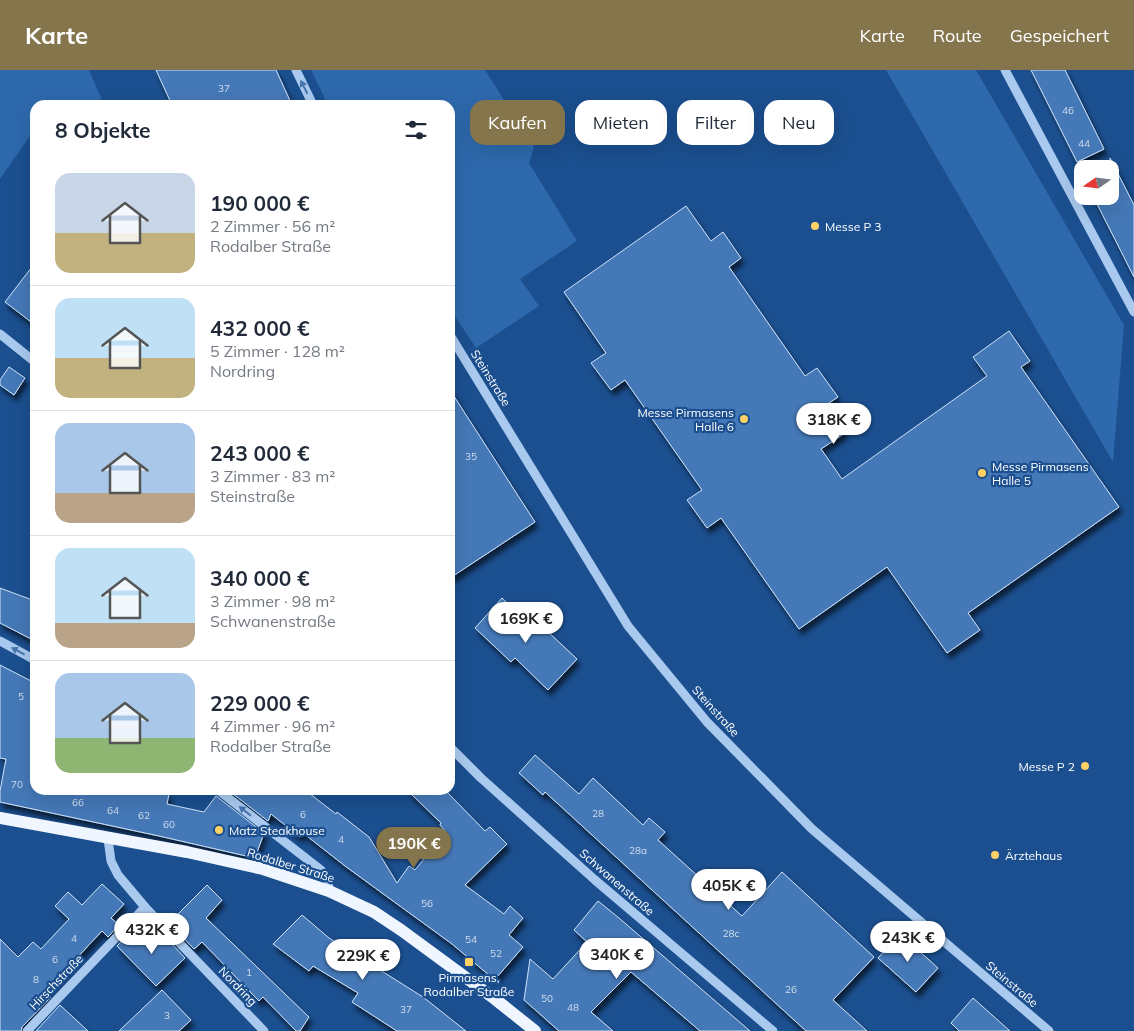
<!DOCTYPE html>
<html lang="de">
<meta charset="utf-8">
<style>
body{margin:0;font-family:Mulish,sans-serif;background:#f2f2f3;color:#1f2937;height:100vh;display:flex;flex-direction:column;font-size:19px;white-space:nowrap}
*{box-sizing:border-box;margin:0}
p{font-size:16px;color:#747a83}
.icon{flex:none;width:28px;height:28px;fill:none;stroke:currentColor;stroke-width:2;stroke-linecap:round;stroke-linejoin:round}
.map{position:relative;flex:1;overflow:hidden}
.side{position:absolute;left:30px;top:30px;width:425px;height:695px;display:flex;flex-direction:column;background:#fff;border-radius:15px;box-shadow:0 5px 20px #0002}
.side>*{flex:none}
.hud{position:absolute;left:470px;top:30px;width:475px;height:45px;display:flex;gap:10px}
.needle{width:32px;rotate:256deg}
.fabs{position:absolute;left:1074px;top:90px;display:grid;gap:10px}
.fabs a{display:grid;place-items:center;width:45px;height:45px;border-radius:10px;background:#fff;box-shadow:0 5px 20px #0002;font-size:25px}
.price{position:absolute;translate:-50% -42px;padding:0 11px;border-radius:18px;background:#fff;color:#222;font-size:16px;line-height:32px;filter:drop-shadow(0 1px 2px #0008)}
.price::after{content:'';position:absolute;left:50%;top:30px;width:15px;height:11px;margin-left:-8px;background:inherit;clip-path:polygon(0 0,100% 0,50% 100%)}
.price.on{background:#84754c;color:#fff}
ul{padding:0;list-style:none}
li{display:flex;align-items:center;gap:15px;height:125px;padding:0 25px}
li+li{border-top:1px solid #e0e1e3}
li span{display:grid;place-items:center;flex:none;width:140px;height:100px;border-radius:15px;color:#555}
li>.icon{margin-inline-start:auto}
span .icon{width:60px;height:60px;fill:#fffc;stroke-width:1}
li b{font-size:21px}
h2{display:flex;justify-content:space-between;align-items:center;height:60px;padding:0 25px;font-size:21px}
.chip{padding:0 18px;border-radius:15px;background:#fff;box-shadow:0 5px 20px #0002;font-size:18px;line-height:45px}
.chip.on{background:#84754c;color:#fff}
header{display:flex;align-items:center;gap:30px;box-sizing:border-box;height:70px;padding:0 25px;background:#84754c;color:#fff}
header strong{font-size:24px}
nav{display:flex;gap:28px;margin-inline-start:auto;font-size:18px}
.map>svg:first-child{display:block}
.green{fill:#2e69ad}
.building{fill:#4478b7;stroke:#cfe3fa;filter:url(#shadow)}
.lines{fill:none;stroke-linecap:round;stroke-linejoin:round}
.minor{stroke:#a9c9ee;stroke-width:9}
.major{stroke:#f0f6ff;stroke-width:12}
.oneway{fill:#4674ac}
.poi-dot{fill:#ffd166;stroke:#1b4f8f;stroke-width:2}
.labels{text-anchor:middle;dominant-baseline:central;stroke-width:4.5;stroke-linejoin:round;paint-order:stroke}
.number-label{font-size:10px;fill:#d0dded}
.poi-label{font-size:12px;fill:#fff;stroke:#1b4f8f;text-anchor:start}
.street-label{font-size:12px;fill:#fff;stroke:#1b4f8f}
</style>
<header>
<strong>Karte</strong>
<nav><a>Karte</a><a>Route</a><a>Gespeichert</a></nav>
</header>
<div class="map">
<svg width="1134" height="961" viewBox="0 0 1134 961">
<defs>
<filter id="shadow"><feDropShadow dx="3" dy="5.5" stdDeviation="2.5" flood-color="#0009"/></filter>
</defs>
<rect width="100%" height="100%" fill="#1b4f8f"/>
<g class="green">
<path d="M0,0h89l15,35h-69v32l-3,-4 -32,46z"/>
<path d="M311,0h174l49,77 -5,16 48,78 -57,38 19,27 -63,42 -26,-39v-204h-122z"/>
<path d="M886,0h90l148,255 -11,137z"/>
</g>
<g class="building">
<path d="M156,0h120l16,35h-120z"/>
<path d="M1031,0h34l39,79 -27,13z"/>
<path d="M1110,88l24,47v72l-41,-81h17z"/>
<path d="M686,136l25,35 12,-9 18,26 -12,9 76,109 12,-8 21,29 -12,8 19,28 -24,16 21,30 145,-103 -14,-19 36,-26 21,30 -9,6 98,140 -151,106 12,17 -33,23 -60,-86 -88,62 -78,-111 -14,10 -20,-28 15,-10 -77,-110 -14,10 -20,-27 15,-10 -42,-61z"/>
<path d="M35,193v62l-30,-23z"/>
<path d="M9,297l16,11 -11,17 -14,-10v-5z"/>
<path d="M450,320l85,132 -85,56z"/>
<path d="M0,518l35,13v40l-35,-18z"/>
<path d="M502,528l37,35 5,-5 33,31 -29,31 -33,-32 -4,4 -36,-34z"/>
<path d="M0,595l35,18v107h113l21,4 -2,10 37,8 12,-16 48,37 -9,25 -96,-22 -159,-34v-11l6,-32 -6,-1z"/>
<path d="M535,685l44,39 14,-16 50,47 6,-7 16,14 -7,8 84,76 40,-44 92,85 -41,43 34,31h-61l-261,-239 -2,3 -24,-22z"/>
<path d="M228,720h77l31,24 1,-2 32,25 28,46 12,-17 6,4 31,-38 -6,-7 1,-2 -34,-33h38l40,41 5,-4 17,17 -42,41 39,29 6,-8 13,12 -14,17 14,12 -26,30 -7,-1 -38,-32 -107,-78 -42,-33 -3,4 -29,-23 -3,7z"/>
<path d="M102,814l22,20 -13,14 8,7 -11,12 -6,-6 -57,61 6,5 -29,30 -1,4h-21v-92l18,18 15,-15 8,7 28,-30 -14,-13 13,-14 14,13z"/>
<path d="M207,815l15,15 -16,18 103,99 -9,14h-4l-33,-34 -4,4 -57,-59 -8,7 -25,-26z"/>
<path d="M598,831l21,17 131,113h-50l-69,-59 -40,40 22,19h-54l-35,-31 6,-41 23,20 34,-37 -13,-12z"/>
<path d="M302,845l27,23 94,59 43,34h-69l-45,-29 6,-9 -45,-27 -4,5 -36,-27z"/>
<path d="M147,861l6,7 7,-7 25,27 -29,28 -39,-40 11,-12 9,7z"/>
<path d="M900,864l38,34 -22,24 -38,-34z"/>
<path d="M162,920l29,30 -12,11h-60z"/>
<path d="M973,928l37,33h-51l-8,-8z"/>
<path d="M60,935l28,26h-52z"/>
</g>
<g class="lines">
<g class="minor">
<path d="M296,0l17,35"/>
<path d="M1005,0l129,242"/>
<path d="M0,264l35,28"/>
<path d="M450,265l178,291 79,96 105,107 237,202"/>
<path d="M0,571l35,19"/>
<path d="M450,677l31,31 114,102 178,151"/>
<path d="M218,720l103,80 7,11 1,10"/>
<path d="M108,769l3,22 7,14 27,32 119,124"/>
<path d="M27,961l118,-124"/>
</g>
<path class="major" d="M0,748l187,34 76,17 66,22 45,21 27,18 94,69 40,32"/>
</g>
<defs><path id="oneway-solid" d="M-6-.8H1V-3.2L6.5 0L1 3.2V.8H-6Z" transform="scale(1.25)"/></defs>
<g class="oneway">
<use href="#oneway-solid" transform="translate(304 17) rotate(-117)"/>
<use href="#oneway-solid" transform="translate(18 581) rotate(-152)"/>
<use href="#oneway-solid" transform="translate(245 741) rotate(-142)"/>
</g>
<g class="poi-dot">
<circle cx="815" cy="156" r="5"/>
<circle cx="744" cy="349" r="5"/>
<circle cx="982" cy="403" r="5"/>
<circle cx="1085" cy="696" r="5"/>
<circle cx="219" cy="760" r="5"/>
<circle cx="995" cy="785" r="5"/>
<rect x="464" y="887" width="10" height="10" rx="2.5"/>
</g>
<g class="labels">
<g class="number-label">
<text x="224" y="18">37</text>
<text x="1068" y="40">46</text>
<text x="1084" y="73">44</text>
<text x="471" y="386">35</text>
<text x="21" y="626">5</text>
<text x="17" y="714">70</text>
<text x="78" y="732">66</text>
<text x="113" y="740">64</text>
<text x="598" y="743">28</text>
<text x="303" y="744">6</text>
<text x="144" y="745">62</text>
<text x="169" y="754">60</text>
<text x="341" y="769">4</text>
<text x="638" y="780">28a</text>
<text x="427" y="833">56</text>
<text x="731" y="863">28c</text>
<text x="74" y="868">4</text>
<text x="471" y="869">54</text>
<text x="496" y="883">52</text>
<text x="55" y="889">6</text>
<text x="249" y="902">1</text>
<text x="36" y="909">8</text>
<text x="791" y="919">26</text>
<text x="547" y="928">50</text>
<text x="573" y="937">48</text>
<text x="406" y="939">37</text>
<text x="167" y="945">3</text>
</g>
<g class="poi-label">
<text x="825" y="156">Messe P 3</text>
<text x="734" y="342" text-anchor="end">Messe Pirmasens<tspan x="734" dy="14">Halle 6</tspan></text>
<text x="992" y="396">Messe Pirmasens<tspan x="992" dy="14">Halle 5</tspan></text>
<text x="1075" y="696" text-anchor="end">Messe P 2</text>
<text x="229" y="760">Matz Steakhouse</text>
<text x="1005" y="785">Ärztehaus</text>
<text x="469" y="907" text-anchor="middle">Pirmasens,<tspan x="469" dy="14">Rodalber Straße</tspan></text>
</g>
<g class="street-label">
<text transform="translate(491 308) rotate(58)">Steinstraße</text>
<text transform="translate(716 641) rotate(48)">Steinstraße</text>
<text transform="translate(291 795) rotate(17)">Rodalber Straße</text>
<text transform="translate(617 812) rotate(41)">Schwanenstraße</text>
<text transform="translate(56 912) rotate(-46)">Hirschstraße</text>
<text transform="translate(1012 914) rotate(40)">Steinstraße</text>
<text transform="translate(238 916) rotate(46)">Nordring</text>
</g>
</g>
</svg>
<div class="fabs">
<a><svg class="needle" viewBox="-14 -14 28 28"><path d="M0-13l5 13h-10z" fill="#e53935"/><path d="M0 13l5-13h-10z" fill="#747a83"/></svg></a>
</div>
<b class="price" style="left:834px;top:375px">318K €</b>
<b class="price" style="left:526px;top:574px">169K €</b>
<b class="price on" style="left:414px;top:799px">190K €</b>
<b class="price" style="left:729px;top:841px">405K €</b>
<b class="price" style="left:152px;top:885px">432K €</b>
<b class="price" style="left:908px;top:893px">243K €</b>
<b class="price" style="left:617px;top:910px">340K €</b>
<b class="price" style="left:363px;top:911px">229K €</b>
<div class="hud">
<a class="chip on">Kaufen</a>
<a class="chip">Mieten</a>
<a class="chip">Filter</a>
<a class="chip">Neu</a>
</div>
<section class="side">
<h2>8 Objekte<svg class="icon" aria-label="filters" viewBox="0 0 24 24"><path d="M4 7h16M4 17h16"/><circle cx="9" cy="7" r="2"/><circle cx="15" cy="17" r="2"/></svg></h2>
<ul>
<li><span style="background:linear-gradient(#c9d6e8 60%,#c2b280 0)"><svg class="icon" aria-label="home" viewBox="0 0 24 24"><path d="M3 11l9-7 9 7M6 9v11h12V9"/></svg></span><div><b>190 000 €</b><p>2 Zimmer · 56 m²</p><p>Rodalber Straße</p></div></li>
<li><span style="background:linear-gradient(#bfe0f5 60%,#c2b280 0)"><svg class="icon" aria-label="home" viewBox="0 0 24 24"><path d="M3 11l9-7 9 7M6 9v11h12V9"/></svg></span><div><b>432 000 €</b><p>5 Zimmer · 128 m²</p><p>Nordring</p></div></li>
<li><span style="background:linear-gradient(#a9c7e8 70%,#b9a48a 0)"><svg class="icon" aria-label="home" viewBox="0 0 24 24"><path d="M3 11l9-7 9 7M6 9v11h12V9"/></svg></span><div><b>243 000 €</b><p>3 Zimmer · 83 m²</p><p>Steinstraße</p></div></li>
<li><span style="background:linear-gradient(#bfe0f5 75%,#b9a48a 0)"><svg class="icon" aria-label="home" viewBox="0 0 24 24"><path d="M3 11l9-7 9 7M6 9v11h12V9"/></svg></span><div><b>340 000 €</b><p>3 Zimmer · 98 m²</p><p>Schwanenstraße</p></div></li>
<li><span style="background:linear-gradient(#a9c7e8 65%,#8fb573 0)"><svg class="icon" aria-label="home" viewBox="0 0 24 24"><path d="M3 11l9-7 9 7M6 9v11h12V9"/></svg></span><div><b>229 000 €</b><p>4 Zimmer · 96 m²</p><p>Rodalber Straße</p></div></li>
</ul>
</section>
</div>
